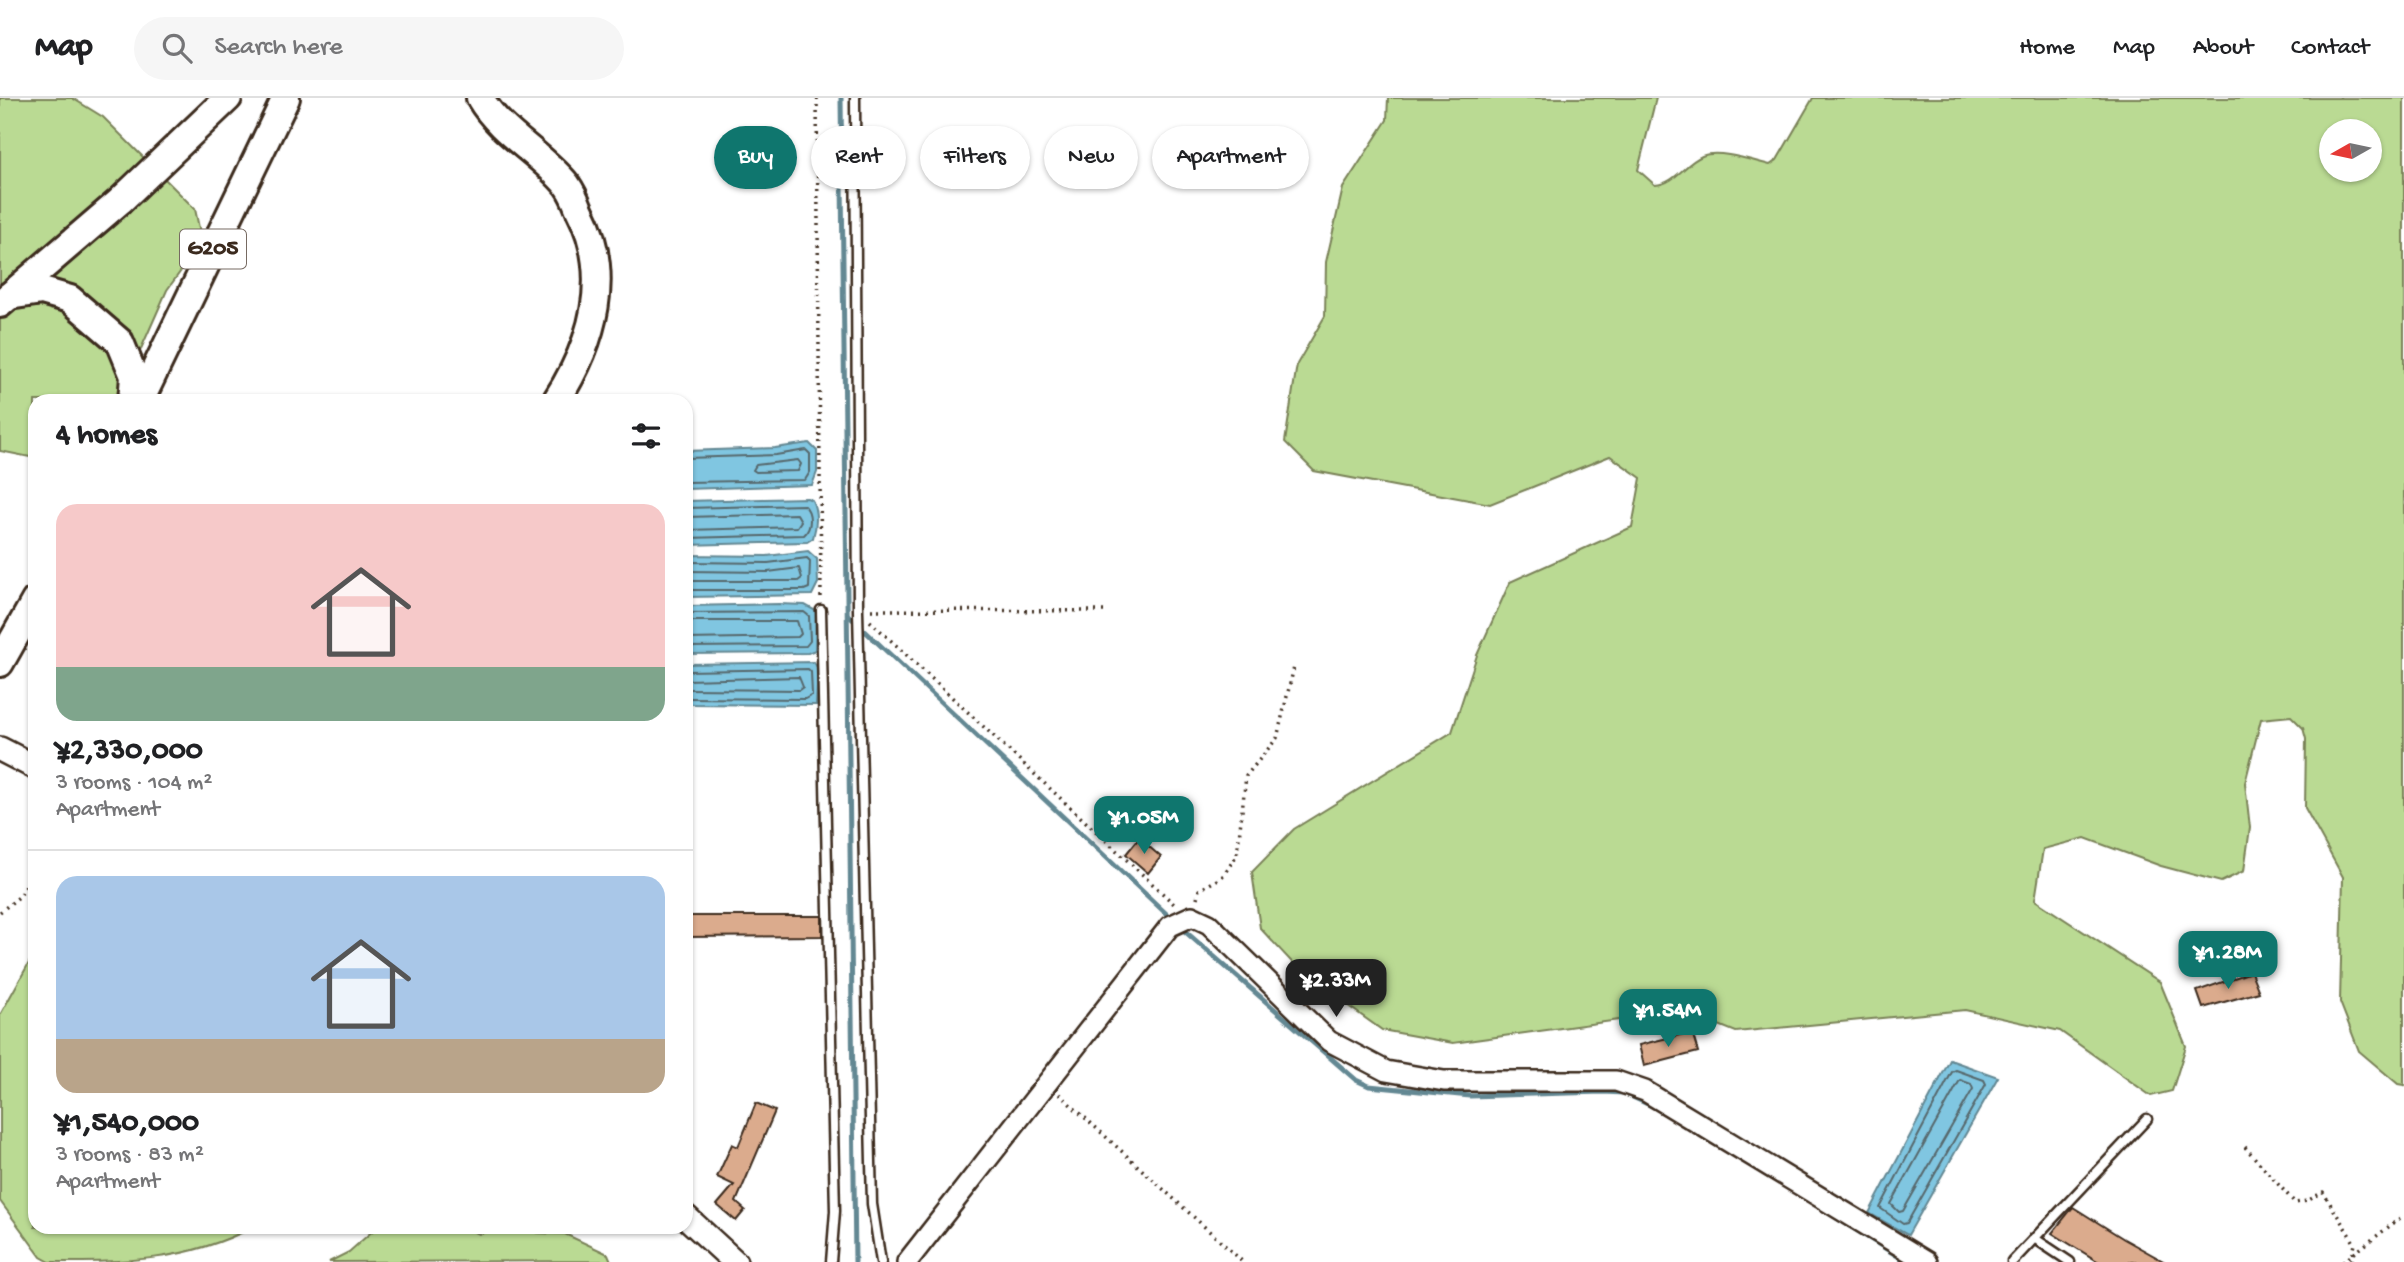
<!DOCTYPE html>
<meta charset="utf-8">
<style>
body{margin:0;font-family:"Gochi Hand",sans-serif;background:#f6f6f6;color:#202124;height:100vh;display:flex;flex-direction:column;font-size:26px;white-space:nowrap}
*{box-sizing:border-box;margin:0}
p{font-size:23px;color:#757577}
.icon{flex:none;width:38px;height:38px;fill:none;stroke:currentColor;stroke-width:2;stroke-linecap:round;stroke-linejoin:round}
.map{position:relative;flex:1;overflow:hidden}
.drawer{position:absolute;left:28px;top:296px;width:665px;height:840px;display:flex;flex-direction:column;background:#fff;border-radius:21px;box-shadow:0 2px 5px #0004}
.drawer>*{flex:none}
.hud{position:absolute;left:714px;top:28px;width:665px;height:63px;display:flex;gap:14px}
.needle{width:46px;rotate:261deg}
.fabs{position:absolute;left:2319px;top:21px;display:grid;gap:14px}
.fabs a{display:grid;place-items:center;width:63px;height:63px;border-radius:50%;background:#fff;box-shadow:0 2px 5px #0004;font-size:35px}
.price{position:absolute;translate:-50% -60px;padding:0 16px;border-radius:14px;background:#0f766e;color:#fff;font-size:23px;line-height:46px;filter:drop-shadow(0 2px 4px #0008)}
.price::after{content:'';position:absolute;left:50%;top:42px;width:21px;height:16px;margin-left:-10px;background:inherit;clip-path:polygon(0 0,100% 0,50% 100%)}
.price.active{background:#222;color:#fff}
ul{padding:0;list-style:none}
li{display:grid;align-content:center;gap:14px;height:371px;padding:0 28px}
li+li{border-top:2px solid #e0e0e0}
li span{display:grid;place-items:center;height:217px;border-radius:21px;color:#555}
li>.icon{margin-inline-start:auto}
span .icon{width:126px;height:126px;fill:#fffc;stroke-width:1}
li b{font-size:30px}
h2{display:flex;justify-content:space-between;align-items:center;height:84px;padding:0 28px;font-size:30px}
.chip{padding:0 24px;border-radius:32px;background:#fff;box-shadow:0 2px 5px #0004;font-size:24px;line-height:63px}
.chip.active{background:#0f766e;color:#fff}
header{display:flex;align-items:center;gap:42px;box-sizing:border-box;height:98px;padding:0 35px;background:#fff;border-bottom:2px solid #e0e0e0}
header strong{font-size:33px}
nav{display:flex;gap:38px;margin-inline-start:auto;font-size:24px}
.search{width:490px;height:63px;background:#f6f6f6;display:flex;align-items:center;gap:18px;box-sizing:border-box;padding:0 24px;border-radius:38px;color:#757577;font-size:26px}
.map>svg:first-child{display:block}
.green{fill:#bada93;stroke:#7a8258;stroke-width:2;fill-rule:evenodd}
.water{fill:#80c6e1;stroke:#648893;stroke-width:2}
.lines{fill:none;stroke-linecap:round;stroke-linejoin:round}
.shore{stroke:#57686c;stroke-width:2}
.stream{stroke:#648893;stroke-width:5}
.building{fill:#dbab8d;stroke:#3b2a1e;stroke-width:2}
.service-casing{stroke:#3b2a1e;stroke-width:13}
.tertiary-casing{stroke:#3b2a1e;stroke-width:24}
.secondary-casing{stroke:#3b2a1e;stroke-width:28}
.trunk-casing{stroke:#3b2a1e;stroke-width:32}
.path{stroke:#3b2a1e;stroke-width:3.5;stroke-dasharray:2 5;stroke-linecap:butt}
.service{stroke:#fff;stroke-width:8}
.tertiary{stroke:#fff;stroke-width:19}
.secondary{stroke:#fff;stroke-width:23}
.trunk{stroke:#fff;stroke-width:26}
.labels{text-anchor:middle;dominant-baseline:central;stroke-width:7;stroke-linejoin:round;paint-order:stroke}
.shield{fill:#fff;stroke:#766a62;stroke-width:2}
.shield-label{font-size:23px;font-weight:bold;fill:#3b2a1e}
</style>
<header>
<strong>Map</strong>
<div class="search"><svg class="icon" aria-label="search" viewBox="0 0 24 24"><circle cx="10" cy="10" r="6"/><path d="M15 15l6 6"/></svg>Search here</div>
<nav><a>Home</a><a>Map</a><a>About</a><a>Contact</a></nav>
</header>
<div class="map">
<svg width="2404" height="1164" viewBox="0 0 2404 1164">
<rect width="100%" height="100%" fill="#fff"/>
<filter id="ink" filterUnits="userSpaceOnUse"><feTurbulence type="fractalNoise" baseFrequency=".0143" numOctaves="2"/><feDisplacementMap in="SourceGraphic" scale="14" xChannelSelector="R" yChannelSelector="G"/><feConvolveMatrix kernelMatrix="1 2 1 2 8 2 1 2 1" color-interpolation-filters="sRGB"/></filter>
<g filter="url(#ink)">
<g class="green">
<path d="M0,0h72l31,19 92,92 7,33 -35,48 -49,111h-83v57l-35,-7z"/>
<path d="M1388,0h268l-18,72 17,15c20,-1 30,-22 47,-29 17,-7 51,5 68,9l7,-5 36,-62h591v987l-6,-1 -39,-33 -19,-49 3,-125 -38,-69 1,-69 -3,-11 -12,-12 -30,3 -16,64 5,45 -6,43 -23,11 -60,-16 -76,-28 -42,11 -8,51 125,82 26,64 -14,45 -21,5 -91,-65 -95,-21 -229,22 -52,-21 -231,32 -71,-13 -80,-57 -42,-45 -8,-56 42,-43 158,-97 25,-77 33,-73 122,-55 9,-49 -31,-22 -120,48 -176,-33 -29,-29 12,-78 28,-48 1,-54 17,-74 44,-68zM2370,33v39h-39v-39z"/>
<path d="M35,854v275h218c-67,35 -127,35 -203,35l-9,-5 -41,-56v-186z"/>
<path d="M377,1129h88l14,7 21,-7h19l19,6 27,1 43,20 3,7 -282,1 20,-10z"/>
</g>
<g class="water">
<path d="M809,345l8,8v21l-5,13 -126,4v-38l89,-3z"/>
<path d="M807,400l5,2c6,13 5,25 1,38l-6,4 -121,3v-44z"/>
<path d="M808,453l9,8 1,24 -6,12 -126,2v-42l81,1z"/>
<path d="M779,506l26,1 11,6 -1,39 -7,3 -122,1v-48z"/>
<path d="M814,564l4,7 -2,36 -130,-1v-40z"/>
<path d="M1950,962l48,17 -90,158 -39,-22z"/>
</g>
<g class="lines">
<g class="shore">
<path d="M686,360l90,-3 30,-5 4,4v18l-5,8 -119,2"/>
<path d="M798,362l3,4 -3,7 -42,1 -3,-2 3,-5z"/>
<path d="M686,410l118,-3c8,7 8,23 0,30l-118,3"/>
<path d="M686,419l111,-3 4,7 -4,6 -111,3"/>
<path d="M686,464l82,1 39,-5 3,3 -1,27 -5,2h-118"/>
<path d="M686,473l82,1 31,-4 3,10 -4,3h-112"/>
<path d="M686,515l118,-1 5,4 1,25 -4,5 -120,1"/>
<path d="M686,523h111l4,13 -3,3 -112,2"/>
<path d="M686,573l122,-2 3,3 1,23 -7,4 -119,-1"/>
<path d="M686,582l113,-3 4,10 -4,3 -113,-1"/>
<path d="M1956,972l28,10 2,4 -79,139 -4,1 -23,-16 72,-136z"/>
<path d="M1960,982l11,4 2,5 -70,122 -4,1 -8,-8z"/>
</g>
<g class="stream">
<path d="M841,0l14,1164"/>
<path d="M848,517l325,305"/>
<path d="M1180,829l176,153 13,6 101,10 133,-4 21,1 30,14"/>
<path d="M1830,1116l77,48"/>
</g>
</g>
<g class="building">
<path d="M1139,740l22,19 -13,16 -22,-19z"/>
<path d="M686,818h136v20l-136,1z"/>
<path d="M2251,874l8,20 -56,16 -6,-17z"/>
<path d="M1692,934l6,20 -54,14 -5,-21z"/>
<path d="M756,1005l19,8 -39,91 9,8 -9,11 -19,-16 17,-20 -17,-8 15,-33 6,3z"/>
<path d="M2073,1109l51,32 41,23h-66l-47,-29z"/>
</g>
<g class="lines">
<defs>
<g id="service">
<path d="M855,0l3,512 14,594 9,58"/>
<path d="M821,512l14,601 -4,51"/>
<path d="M2034,1140l36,24"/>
<path d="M2012,1164l135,-143"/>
</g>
<path id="tertiary" d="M907,1164l263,-336 22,-10 17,8 120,117 57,30 58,10h172l29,10 282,171"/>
<g id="secondary">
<path d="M0,651l35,18"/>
<path d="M686,1119l49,45"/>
</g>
<g id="trunk">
<path d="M480,0c21,36 61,55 87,87 5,7 9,16 12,24 34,65 15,133 -23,192"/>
<path d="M9,198l33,-5 28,8 50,43 14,34 -2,25"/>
<path d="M0,206l120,-103 108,-103"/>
<path d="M140,303l146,-303"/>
<path d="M0,565l35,-62"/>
</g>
</defs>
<use href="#service" class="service-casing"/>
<use href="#tertiary" class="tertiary-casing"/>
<use href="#secondary" class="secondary-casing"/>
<use href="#trunk" class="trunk-casing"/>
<g class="path">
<path d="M817,0l4,502"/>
<path d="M871,512l236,1"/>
<path d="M870,523l304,283"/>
<path d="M1197,800l2,-8 23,-13 15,-22 9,-79 31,-38 17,-71"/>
<path d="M0,814l20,-16 15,-24"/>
<path d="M1059,996l184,168"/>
<path d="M2245,1049l50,56 12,-2 16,-9 32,52 -4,18"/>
<path d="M2343,1164l61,-47"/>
</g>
<use href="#service" class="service"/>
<use href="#tertiary" class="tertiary"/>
<use href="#secondary" class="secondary"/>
<use href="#trunk" class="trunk"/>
</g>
</g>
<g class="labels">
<rect class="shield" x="180" y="131.5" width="66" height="39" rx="5"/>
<g class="shield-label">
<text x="213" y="151">G205</text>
</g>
</g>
</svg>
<div class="fabs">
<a><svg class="needle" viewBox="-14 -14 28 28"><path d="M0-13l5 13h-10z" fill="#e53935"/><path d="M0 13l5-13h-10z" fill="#757577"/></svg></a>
</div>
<b class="price" style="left:1144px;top:758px">¥1.05M</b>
<b class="price" style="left:2228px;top:893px">¥1.28M</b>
<b class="price active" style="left:1336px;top:921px">¥2.33M</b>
<b class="price" style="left:1668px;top:951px">¥1.54M</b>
<div class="hud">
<a class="chip active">Buy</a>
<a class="chip">Rent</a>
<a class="chip">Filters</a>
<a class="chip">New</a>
<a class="chip">Apartment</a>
</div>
<section class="drawer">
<h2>4 homes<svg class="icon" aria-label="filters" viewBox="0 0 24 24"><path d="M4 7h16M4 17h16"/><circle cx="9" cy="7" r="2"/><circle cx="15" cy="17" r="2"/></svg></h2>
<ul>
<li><span style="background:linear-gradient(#f6c9c9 75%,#7fa58c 0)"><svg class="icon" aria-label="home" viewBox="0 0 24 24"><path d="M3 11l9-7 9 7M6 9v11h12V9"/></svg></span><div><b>¥2,330,000</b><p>3 rooms · 104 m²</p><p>Apartment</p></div></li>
<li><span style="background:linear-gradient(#a9c7e8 75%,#b9a48a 0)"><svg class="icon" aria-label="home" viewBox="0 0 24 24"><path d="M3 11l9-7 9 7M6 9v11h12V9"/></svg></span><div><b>¥1,540,000</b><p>3 rooms · 83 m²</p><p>Apartment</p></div></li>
</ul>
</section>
</div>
